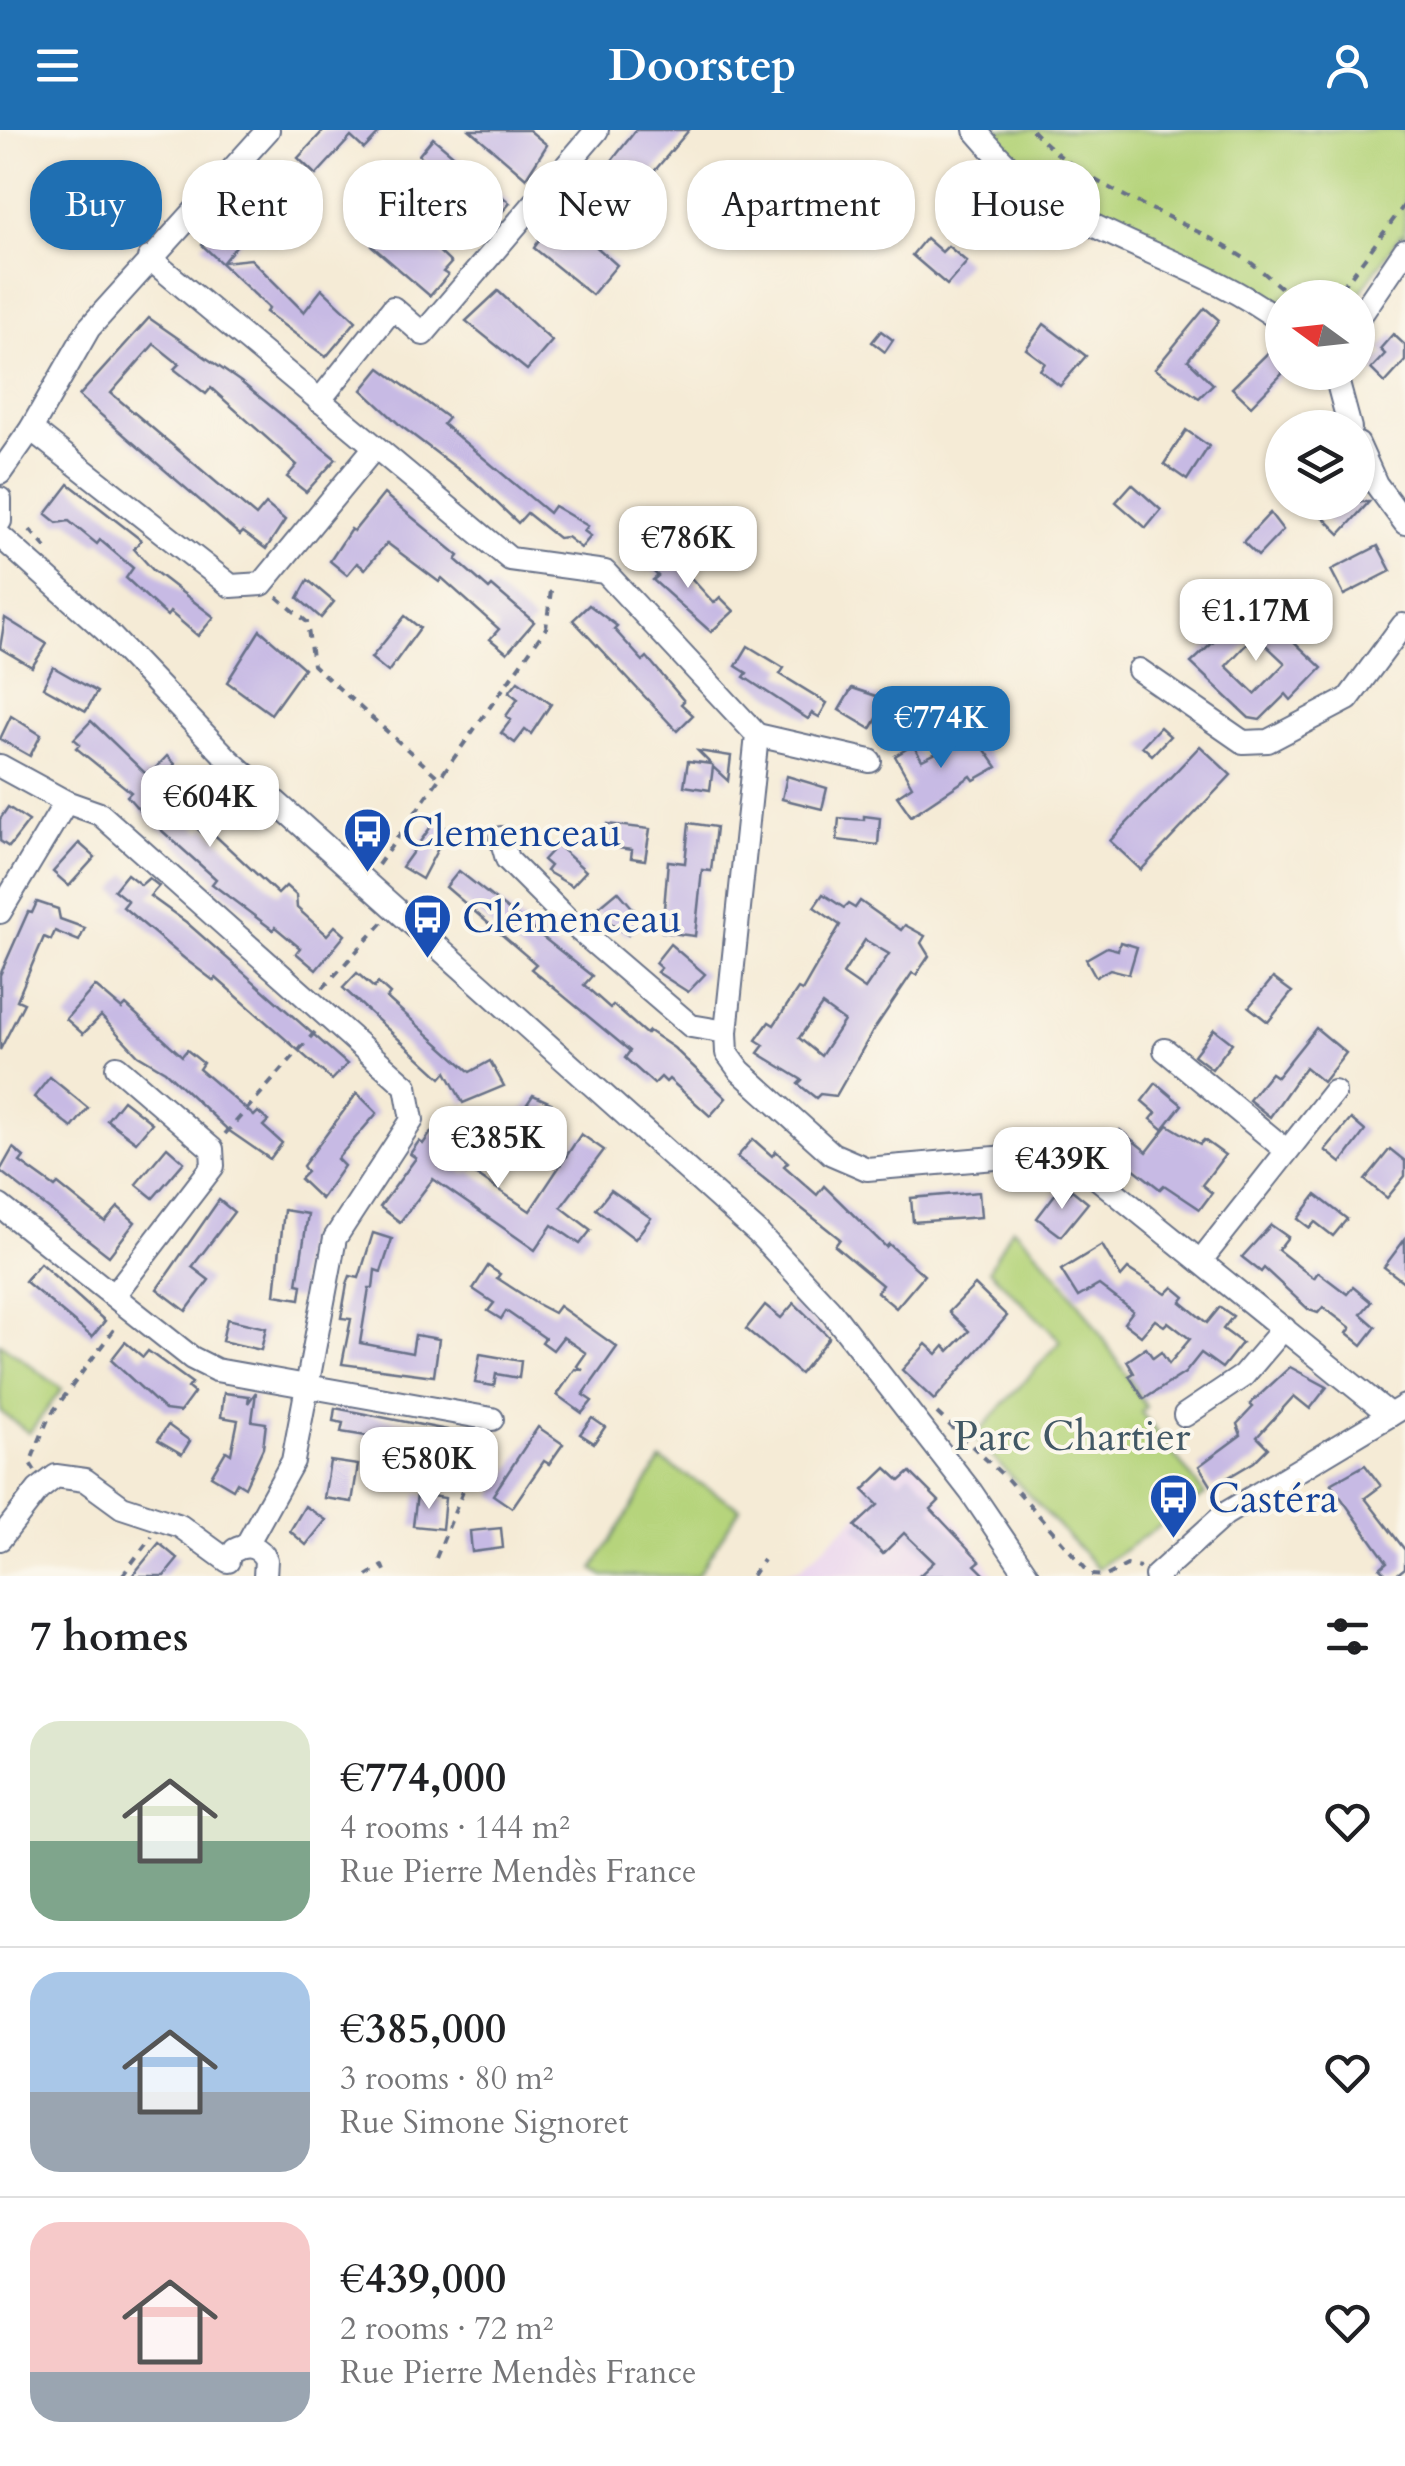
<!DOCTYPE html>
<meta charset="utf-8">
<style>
body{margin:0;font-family:Cardo,serif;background:#f6f6f6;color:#202124;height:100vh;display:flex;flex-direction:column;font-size:38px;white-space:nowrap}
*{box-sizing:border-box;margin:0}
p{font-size:32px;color:#757577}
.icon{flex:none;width:55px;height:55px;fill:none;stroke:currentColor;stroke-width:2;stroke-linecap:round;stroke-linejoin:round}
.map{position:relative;height:1446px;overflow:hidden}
.drawer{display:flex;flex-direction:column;background:#fff;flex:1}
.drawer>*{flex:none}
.banner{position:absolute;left:30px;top:30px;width:1345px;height:90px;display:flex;gap:20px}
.needle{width:65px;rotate:285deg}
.buttons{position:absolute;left:1265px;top:150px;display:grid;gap:20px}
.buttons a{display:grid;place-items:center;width:110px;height:110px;border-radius:50%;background:#fff;box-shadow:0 2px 8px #0004;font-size:50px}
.price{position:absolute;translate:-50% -85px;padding:0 22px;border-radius:20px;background:#fff;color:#222;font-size:32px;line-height:65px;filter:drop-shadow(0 2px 5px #0008)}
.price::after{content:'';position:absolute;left:50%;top:60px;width:30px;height:22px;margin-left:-15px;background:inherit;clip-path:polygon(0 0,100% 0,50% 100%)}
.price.selected{background:#1f6fb2;color:#fff}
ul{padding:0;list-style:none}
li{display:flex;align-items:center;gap:30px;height:250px;padding:0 30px}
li+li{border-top:2px solid #e0e0e0}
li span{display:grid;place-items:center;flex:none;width:280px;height:200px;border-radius:30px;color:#555}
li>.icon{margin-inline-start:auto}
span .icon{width:120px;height:120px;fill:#fffc;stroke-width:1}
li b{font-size:42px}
h2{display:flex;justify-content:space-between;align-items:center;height:120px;padding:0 30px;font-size:42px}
.chip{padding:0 35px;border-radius:40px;background:#fff;box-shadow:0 2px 8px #0004;font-size:35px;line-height:90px}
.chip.selected{background:#1f6fb2;color:#fff}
header{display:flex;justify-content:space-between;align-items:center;height:130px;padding:0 30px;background:#1f6fb2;color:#fff;font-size:45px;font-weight:600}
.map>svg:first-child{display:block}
.built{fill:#e9d2ee}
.green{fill:#b6d47b;stroke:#68826c;stroke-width:2.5}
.building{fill:#c7bae4;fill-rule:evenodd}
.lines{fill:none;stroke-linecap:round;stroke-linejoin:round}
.minor-casing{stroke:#677188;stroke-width:26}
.path{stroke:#677188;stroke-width:4;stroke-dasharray:8 8;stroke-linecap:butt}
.minor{stroke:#fff;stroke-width:22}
.labels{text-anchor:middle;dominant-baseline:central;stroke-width:8;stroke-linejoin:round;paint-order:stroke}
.transit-label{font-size:42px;fill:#164399;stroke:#fbf7ec;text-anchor:start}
.park-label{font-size:42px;fill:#425865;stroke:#fbf7ec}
</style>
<header><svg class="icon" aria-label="menu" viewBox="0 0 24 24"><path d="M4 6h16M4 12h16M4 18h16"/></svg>Doorstep<svg class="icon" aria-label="person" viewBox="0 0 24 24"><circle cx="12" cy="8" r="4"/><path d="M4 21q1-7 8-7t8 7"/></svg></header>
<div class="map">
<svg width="1405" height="1446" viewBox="0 0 1405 1446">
<rect width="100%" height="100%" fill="#fbf7ec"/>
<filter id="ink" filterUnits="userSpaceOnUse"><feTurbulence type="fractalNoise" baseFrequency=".01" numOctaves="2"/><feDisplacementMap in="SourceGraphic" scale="20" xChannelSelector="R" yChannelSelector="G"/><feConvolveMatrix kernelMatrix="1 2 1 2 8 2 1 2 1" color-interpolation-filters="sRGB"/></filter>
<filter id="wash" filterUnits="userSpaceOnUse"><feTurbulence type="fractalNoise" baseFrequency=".0048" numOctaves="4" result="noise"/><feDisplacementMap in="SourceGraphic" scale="40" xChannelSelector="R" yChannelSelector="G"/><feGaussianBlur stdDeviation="2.25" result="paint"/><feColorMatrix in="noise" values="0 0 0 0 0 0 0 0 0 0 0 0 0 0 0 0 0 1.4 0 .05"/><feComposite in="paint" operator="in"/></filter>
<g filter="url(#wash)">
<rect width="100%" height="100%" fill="#f5ebd6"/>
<path class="built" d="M914,1329l81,117h-233l38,-7 72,-67 -15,-22z"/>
<g class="green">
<path d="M993,0h412v107l-4,-3 -44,63 -75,1v14c-100,-51 -217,-93 -289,-182z"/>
<path d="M1012,1097c57,52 93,114 134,180l-5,5 64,83 -107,73 -124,-131 87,-96 -72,-71z"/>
<path d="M0,1213l62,46 -33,44 -29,-22z"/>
<path d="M661,1330l79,48 -43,68h-93l-11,-7z"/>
</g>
<g id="blocks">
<g class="building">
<path d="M324,0h58l-18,19 -13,-12 -35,38 -18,-17z"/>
<path d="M470,0h59l18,15 -21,33z"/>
<path d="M636,0h53l-65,77 -29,-25z"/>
<path d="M433,8l77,65 -18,20 -4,-3 -7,8 -35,-25 6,-7 -11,-9 5,-6 -27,-26z"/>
<path d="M291,54l16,15 -22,21 -16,-15z"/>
<path d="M558,83l59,52 -25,30 -58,-47z"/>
<path d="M228,88l18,16 -23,28 28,-3 53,53 18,-23 34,32 -30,36 -60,-45 3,-4 -67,-63z"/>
<path d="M388,97l11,10 5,-6 10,9 6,-7 31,30 -8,9 5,3 -18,21 -58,-50z"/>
<path d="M926,108l16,14 6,-6 19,16 -20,23 -35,-30z"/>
<path d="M498,161l54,50 -25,29 -61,-49z"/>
<path d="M1205,178l14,12 -31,40 25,24 -14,14 -44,-29z"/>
<path d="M149,188l92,64 95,77 -30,33 -19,-15 10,-12 -86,-77 -5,6 -32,-25 5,-5 -25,-20 -43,49 145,123 10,-12 19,16 -19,29 -23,-17 -3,3 -161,-139z"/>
<path d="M1044,194l42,32 -26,30 -20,-16 5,-7 -19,-14z"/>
<path d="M881,201l12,9 -8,12 -13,-10z"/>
<path d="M1393,204l12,11v16l-20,22 -14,-14 14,-15 -5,-5z"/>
<path d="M1282,209v35l-31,32 -19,-18z"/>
<path d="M380,238l68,50 -5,6 106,89 5,-7 34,20 -4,5 7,5 -10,12 -14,-11 -9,1 -31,-25 -9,10 -43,-41 -74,-56 -39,-36z"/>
<path d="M1186,300l23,16 -22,34 -23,-16z"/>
<path d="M69,354l72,56 -7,9 19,21 61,47 -16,19 -28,-24 -3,4 -41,-38 7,-10 -33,-28 -3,4 -28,-23 -12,2 -11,-9z"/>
<path d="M1132,354l29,26 -15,18 -30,-26z"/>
<path d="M384,364l75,62 -3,4 33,29 3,-3 42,36 -27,31 -17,-14 9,-10 -57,-51 -3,4 -52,-39 -22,26 -8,-6 -10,12 -17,-14 21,-32 3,2z"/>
<path d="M1341,372h28l-29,32 -16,-16z"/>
<path d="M1270,383l13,17 -25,26 -15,-14z"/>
<path d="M1378,416l13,25 -47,24 -13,-25z"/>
<path d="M663,417l51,56 6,-6 14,14 -23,21 -58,-52 5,-4 -12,-12z"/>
<path d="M308,450l26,22 -13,16 -23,-20z"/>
<path d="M1254,474l68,64 -31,32 -5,-6 -26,26 -11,-2 -58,-55zM1255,505l30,28 -30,31 -29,-28z"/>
<path d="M589,475l28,21 -3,3 29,32 4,-4 37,44 -3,3 12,11 -16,16 -104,-111z"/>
<path d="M405,486l15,12 -32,44 -17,-14z"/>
<path d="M5,488l42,26 -15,23 -32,-19z"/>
<path d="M260,500l44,38 -33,46 -44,-32z"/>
<path d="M748,516l36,22 -4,6 47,29 -8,14 -7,-4 -4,6 -64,-42 3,-4 -11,-7z"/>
<path d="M53,537l44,25 -11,19 -43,-24z"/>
<path d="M518,551l33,23 -20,30 -6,-4 -10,13 -14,-10 10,-13 -5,-4 12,-17 -9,-7z"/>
<path d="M852,558l36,12 -17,29 -32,-19z"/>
<path d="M11,586l30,19 -11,21 -30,-17z"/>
<path d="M91,591l57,55 19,-20 8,8 -18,21 14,13 -3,4 33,30 5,-5 72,67 8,-8 10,9 1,13 30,27 8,-9 10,9 -29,35 -20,-17 4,-5 -25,-21 -2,3 -61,-46 4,-5 -75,-67 -14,-16 4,-4 -55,-44 4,-4 -6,-5z"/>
<path d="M1160,597l10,9 -18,19 -10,-9z"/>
<path d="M974,604l23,33 -23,13 -3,-4 -60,40 -14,-20 15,-10 -17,-30 18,-11 9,15z"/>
<path d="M1200,616l31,29 -90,95 -31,-29z"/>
<path d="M698,621l33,5 -3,25 -15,-14 -3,23 -26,-4 4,-25 23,3z"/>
<path d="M787,646l40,12 -5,21 -40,-10z"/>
<path d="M8,677l21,14 -20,26 -9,-6v-22z"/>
<path d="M864,686l16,2 -2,27 -41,-5 2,-22 25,2z"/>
<path d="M435,691l13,8 -26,50 -20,-12z"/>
<path d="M689,693l27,4 -5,44 -9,-1 -7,66 -33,-4 6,-71 17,2z"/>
<path d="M607,694l43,5 -5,31 -14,-2 1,-8 -28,-4z"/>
<path d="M79,713l16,14 -26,29 -16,-14z"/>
<path d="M557,715l29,26 -14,15 -26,-15 4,-5 -7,-6z"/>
<path d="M459,741l133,105 -8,9 26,23 3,-3 33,29 3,-3 25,17 52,50 -16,18 -41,-37 -3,3 -5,-5 -7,7 -29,-26 5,-7 -99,-82 5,-5 -90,-77z"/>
<path d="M127,744l14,11 8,-7 10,8 -9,10 36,26 161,142 -15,16 -116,-102 -2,3 -29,-22 -62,-52 5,-6 -14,-11z"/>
<path d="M618,761l24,28 -14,16 -34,-24z"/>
<path d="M823,764l21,14 4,-4 7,4 5,-7 41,29 4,-5 20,11 -4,7 8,13 -13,19 -4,-2 -39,58 -37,65 -16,-2 -4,4 -18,-14 4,-4 -44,-27 6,-8 -8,-5 13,-18 5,3 24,-36 4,2 38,-66 -26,-18zM865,810l24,14 -24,35 -22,-15zM822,875l22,16 -23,35 -22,-18z"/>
<path d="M37,772l21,7 2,10 25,9 -6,13 -24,-10 -4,9 -7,-3 -27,63 7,3 -24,47v-75l28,-63 4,1z"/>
<path d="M1120,812l17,5 -8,27 -19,-5 -14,8 -10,-18 21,-12 11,3z"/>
<path d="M670,814l35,30 -17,18 -31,-20 4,-4 -6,-5z"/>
<path d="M357,843l17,15 4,-5 12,11 -3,4 83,74 20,-11 14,25 -41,17 -17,-31 -5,6 -98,-90z"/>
<path d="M1273,848l19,14 -24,30 -19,-15z"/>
<path d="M95,856l27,23 4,-4 56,51 5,-6 16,13 -4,6 55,47 4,-4 10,9 -5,5 19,17 -12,16 -42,-29 -63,-59 -27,-16 -37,-39 -18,18 -17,-15z"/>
<path d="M1316,898l30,25 -23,29 -18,-15 -35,50 -21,-17 22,-27 6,4z"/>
<path d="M1214,899l18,14 -20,26 -18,-14z"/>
<path d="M50,947l38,31 -16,20 -38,-31z"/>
<path d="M1156,953l26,22 -19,24 -12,-10 5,-6 -14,-12z"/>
<path d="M357,963l20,20 -40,46 7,7 -23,33 -21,-20 7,-7 -4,-6z"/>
<path d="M533,965l18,8 -40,54 -13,-9z"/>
<path d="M123,970l29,23 -16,19 -29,-22z"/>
<path d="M1351,989l14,12 -24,32 -16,-13z"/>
<path d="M1168,995l32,19 4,-4 21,15 -23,30 10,8 -12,16 -36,-24 -4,4 -53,-41 13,-18 27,22z"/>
<path d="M432,1001l20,14 -9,14 23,15 3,-4 61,41 51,-77 23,16 -43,57 30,23 -11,14 -28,-19 -17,25 -102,-71 -33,43 -20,-15 36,-49 -6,-4 9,-13 4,3z"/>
<path d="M753,1009l19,17 4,-5 6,6 6,5 -4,4 33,29 7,-9 62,61 3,-3 35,31 -28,33 -19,-16 5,-7 -47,-39 5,-7 -103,-82z"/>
<path d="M167,1017l17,15 -31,36 -17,-14z"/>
<path d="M13,1018l11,9 -4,5 35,25 3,-3 47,38 13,-15 17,15 -26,34 -109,-85z"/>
<path d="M1390,1019l15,12v15l-18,22 -22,-18z"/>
<path d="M611,1060l40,28 -16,21 -39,-30z"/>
<path d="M1072,1060l16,13 -27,33 -24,-18 19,-25 8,6z"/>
<path d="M979,1062l2,25 -68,5 -2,-24z"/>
<path d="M1316,1065l31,24 -14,17 -18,-14 -5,6 -12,-9z"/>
<path d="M219,1070l15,12 -42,55 17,13 -23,31 -29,-22z"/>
<path d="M284,1080l24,4 -11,70 5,1 -2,14 -25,-4z"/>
<path d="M1271,1095l17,12 -10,13 24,19 12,9 4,-6 29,22 6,-7 18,15 -10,12 15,13 -14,18 -15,-12 4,-5 -28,-21 -5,6 -9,-3 -45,-42 -3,4 -19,-15z"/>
<path d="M373,1103l19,6 -11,33 -6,-2 -2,18h-4l-9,55 52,10 3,-18 24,4 -5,37 -92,-12 9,-45 -10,-1 6,-34 3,-8 9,2z"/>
<path d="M1405,1109v44l-21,-16z"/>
<path d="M1102,1115l19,32 7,-8 38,25 7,-7 12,10 -4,5 26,21 13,-16 13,9 -10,13 19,14 -20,25 -21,-15 -16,20 -41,26 -15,-23 5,-3 -7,-12 19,-13 7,10 8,-6 8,12 21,-25 -22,-17 -4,4 -9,-6 -14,16 -17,-13 9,-12 -34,-26 -21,12 -17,-27z"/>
<path d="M40,1133l65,58 -13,16 -67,-56z"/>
<path d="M488,1136l12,8 -3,4 40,26 17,9 5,-7 58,41 -34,48 9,6 -10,12 -25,-18 18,-26 8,1 -6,-4 9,-13 -23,-16 -10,13 -11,-8 3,-4 -39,-27 -5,8 -13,-8 6,-8 -21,-14z"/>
<path d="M975,1155l32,31 -73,84 -32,-30 24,-26 11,10 7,-8 5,5 20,-20 -20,-19z"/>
<path d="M794,1173l35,34 -29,37 -54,-45 19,-24 16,13z"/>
<path d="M227,1189l39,9 -5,22 -39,-9z"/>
<path d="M125,1212l18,15 5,-6 44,32 -4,5 6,5 -14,19 -15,-2 -54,-50z"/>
<path d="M480,1224l41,7 -2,17 -23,-4 -2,12 -19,-3z"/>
<path d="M1290,1237l37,20 -17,22 -16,-13 -37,41 11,11 -14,14 -42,25 -13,-21 42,-31 -4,-11 16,-17 -3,-3z"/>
<path d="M256,1262l-4,29 14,2 -3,25 -18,39 -8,-5 -4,7 -22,-13 15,-25 5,3 7,-34 -17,-3 3,-24 25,3 -1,7z"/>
<path d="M335,1278l112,22 -4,24 -12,-2 -2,9 -33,-6 2,-14 -57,-9 2,-9 -10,-2z"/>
<path d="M592,1288l13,9 -11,16 -14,-9z"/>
<path d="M168,1295l22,16 -8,13 -24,-14z"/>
<path d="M538,1297l25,17 -14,20 -5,-3 -32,47 -19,-13z"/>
<path d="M330,1331l28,4 -6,37 -28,-4z"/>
<path d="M1365,1335l16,21 -16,12 40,52v18l-10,8h-7l-8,-8 7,-6 -56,-78z"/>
<path d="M886,1338l14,13 10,-9 29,29 -8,8 49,52 -5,4 11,11h-67l15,-14 -30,-29 -21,21 -28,-28 23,-21 -15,-15z"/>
<path d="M417,1364l28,4 -3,31 -29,-3z"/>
<path d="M305,1376l21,14 -20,25 -16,-14z"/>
<path d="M501,1398l2,20 -31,4 -2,-21z"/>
<path d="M159,1413l19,16 -14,17h-32z"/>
</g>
</g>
</g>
<g filter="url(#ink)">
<use href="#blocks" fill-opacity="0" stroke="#677188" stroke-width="2.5"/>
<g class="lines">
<defs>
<g id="minor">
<path d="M975,0c26,31 57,62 93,82 70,40 149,61 214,110"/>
<path d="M149,128l361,301 95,13 152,163 -31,297"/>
<path d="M1358,189l47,-69"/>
<path d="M1335,242l15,56"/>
<path d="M319,271l74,-93 30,26 174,-204"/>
<path d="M31,299l200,157 31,-2 113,-137"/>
<path d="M1358,314l18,40 29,39"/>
<path d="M0,343l31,-44 58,-101 179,-198"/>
<path d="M0,369v22"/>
<path d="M0,406l104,93 125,131 529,473 71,76 142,183 57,84"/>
<path d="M1139,540l104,72 25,-1 80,-42 55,-74"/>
<path d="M757,605l113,26"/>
<path d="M0,636l66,36 34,12 306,272 6,34 -77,118 -42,223 -47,85"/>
<path d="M501,708l6,21 64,64 120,103 35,6 1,21 13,18 92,83 35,15 198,-17 325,263"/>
<path d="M0,782l66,-110"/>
<path d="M1165,920l122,101"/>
<path d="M0,1076l192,152 24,12 276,49"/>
<path d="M1202,1129l132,-167"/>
<path d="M114,1165l99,-129 -1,-17 -95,-82"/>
<path d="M1185,1285l58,-39 41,-48"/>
<path d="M0,1409l38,-49 18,-14 29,4 37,27 58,19 48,35"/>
<path d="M235,1420c13,-7 25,-3 31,10l-1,16"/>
<path d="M1156,1446l69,-62 180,-108"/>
</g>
</defs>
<use href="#minor" class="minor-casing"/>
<g class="path">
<path d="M1032,0c58,63 142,82 212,128 17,11 33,27 49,40"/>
<path d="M1329,168l20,-19 56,-75"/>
<path d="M30,400l16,18"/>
<path d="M277,467l30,25 6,43 125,112"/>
<path d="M378,735l168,-237 6,-45"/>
<path d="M323,858l61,-67"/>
<path d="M225,1004l90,-102"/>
<path d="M937,1283l71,67 83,95 15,1 21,-11 13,3"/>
<path d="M35,1341l-5,-8 19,-46 69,-93"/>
<path d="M436,1428l49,-121"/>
<path d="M122,1446l30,-40"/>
<path d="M367,1446l16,-10 4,10"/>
<path d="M752,1446l11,-16"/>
</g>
<use href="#minor" class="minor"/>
</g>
</g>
<defs>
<symbol id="bus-pin" viewBox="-11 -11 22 30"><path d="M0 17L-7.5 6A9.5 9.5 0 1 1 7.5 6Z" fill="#1a4fb4" stroke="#fbf7ec"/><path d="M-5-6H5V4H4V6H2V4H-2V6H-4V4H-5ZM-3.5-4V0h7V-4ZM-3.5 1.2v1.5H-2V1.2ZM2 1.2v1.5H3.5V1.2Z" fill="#fff"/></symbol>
</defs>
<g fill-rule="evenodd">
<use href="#bus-pin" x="340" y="674" width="55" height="75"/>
<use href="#bus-pin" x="400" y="760" width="55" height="75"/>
<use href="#bus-pin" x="1146" y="1340" width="55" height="75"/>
</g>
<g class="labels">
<g class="transit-label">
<text x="402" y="702">Clemenceau</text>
<text x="462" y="788">Clémenceau</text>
<text x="1208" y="1368">Castéra</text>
</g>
<g class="park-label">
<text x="1072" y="1306">Parc Chartier</text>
</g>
</g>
</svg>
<div class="buttons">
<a><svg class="needle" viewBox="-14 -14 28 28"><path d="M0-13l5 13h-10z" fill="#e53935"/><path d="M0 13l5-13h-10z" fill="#757577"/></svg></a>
<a><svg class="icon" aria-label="layers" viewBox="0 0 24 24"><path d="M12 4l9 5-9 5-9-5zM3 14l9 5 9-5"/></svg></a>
</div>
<b class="price" style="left:688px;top:461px">€786K</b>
<b class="price" style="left:1256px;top:534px">€1.17M</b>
<b class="price selected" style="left:941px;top:641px">€774K</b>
<b class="price" style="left:210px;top:720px">€604K</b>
<b class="price" style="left:498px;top:1061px">€385K</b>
<b class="price" style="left:1062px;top:1082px">€439K</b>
<b class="price" style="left:429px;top:1382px">€580K</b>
<div class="banner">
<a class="chip selected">Buy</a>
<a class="chip">Rent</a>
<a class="chip">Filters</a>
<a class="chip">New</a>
<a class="chip">Apartment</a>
<a class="chip">House</a>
</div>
</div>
<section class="drawer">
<h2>7 homes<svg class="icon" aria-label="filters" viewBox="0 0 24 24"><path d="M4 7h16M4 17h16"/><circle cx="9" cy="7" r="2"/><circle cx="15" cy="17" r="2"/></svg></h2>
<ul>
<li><span style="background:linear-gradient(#dfe7d0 60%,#7fa58c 0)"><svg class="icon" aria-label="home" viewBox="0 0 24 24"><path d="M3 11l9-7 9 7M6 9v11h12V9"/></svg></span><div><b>€774,000</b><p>4 rooms · 144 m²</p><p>Rue Pierre Mendès France</p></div><svg class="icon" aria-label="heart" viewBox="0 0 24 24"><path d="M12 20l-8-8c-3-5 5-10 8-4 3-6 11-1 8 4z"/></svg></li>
<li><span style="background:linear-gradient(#a9c7e8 60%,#9aa5b1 0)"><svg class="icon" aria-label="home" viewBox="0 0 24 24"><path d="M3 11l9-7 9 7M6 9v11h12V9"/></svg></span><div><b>€385,000</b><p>3 rooms · 80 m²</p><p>Rue Simone Signoret</p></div><svg class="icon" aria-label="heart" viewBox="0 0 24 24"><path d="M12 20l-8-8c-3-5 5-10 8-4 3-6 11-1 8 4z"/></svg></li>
<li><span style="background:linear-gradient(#f6c9c9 75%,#9aa5b1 0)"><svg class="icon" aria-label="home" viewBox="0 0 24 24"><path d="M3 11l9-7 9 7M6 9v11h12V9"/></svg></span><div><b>€439,000</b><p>2 rooms · 72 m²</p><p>Rue Pierre Mendès France</p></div><svg class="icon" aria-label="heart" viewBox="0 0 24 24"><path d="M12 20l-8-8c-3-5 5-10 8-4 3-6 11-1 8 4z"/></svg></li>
</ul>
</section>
